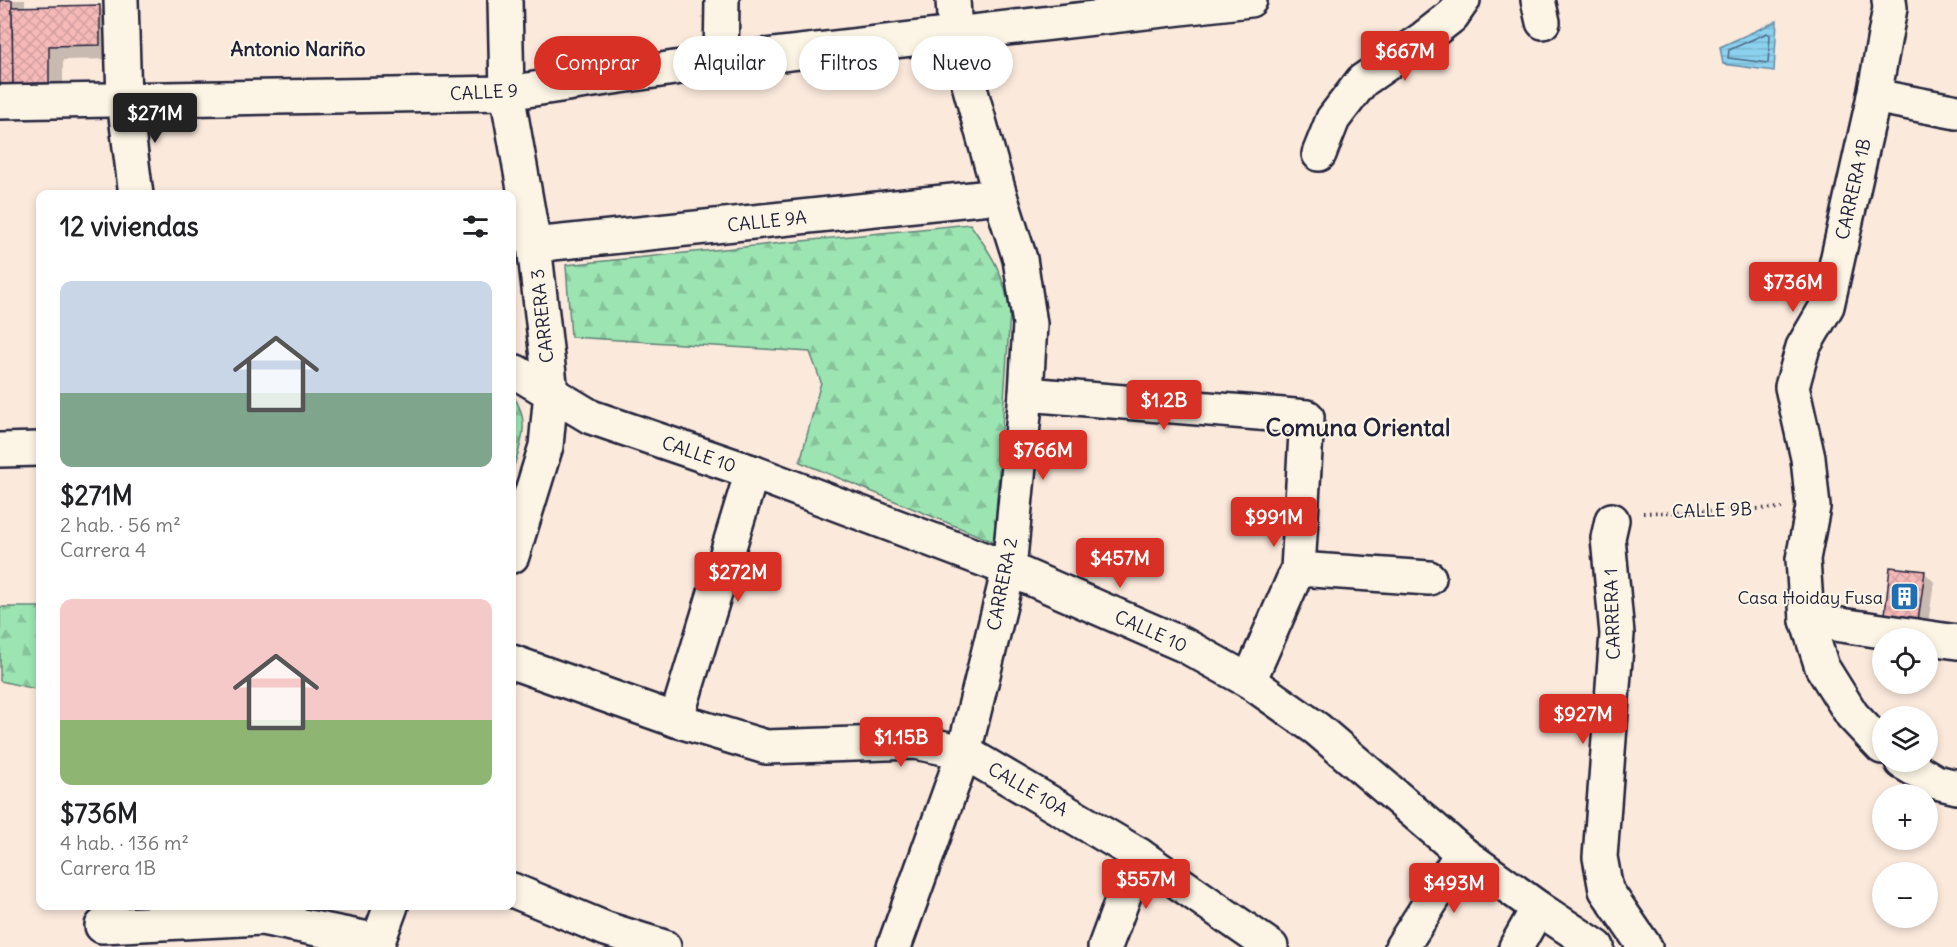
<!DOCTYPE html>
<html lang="es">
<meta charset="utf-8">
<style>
body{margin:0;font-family:Delius,sans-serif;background:#f6f6f6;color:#202124;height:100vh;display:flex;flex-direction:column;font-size:22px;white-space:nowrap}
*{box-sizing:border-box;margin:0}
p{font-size:20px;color:#757577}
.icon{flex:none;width:33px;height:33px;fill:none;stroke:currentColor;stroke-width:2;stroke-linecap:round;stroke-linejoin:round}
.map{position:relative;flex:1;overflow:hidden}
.drawer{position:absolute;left:36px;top:190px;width:480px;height:720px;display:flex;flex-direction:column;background:#fff;border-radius:12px;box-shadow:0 3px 9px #0003}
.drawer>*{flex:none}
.guide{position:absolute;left:534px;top:36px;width:570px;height:54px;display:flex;gap:12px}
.tools{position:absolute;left:1872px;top:628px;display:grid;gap:12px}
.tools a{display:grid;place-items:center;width:66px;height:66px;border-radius:50%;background:#fff;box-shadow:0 3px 9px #0003;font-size:30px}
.price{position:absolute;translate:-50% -51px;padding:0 14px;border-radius:6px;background:#d93025;color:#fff;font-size:20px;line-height:39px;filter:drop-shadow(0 2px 3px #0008)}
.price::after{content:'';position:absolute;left:50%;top:36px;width:18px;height:14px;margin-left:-9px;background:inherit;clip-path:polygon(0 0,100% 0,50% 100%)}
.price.on{background:#222;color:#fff}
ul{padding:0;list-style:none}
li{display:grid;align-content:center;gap:12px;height:318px;padding:0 24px}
li span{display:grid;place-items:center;height:186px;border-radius:12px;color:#555}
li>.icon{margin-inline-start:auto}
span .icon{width:108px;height:108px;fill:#fffc;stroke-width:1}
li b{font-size:26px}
h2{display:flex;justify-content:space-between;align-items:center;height:72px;padding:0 24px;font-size:26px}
.chip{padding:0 21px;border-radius:27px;background:#fff;box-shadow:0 3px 9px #0003;font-size:21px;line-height:54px}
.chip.on{background:#d93025;color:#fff}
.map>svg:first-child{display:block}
.forest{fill:url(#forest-firs);stroke:#5f8376;stroke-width:1.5}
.water{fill:url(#water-rules);stroke:#628ba6;stroke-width:1.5}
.shadow{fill:#0003}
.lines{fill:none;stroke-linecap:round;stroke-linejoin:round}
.shore{stroke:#4c6883;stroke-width:1.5}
.building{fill:url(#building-cross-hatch);stroke:#22223b;stroke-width:1.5}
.minor-casing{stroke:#22223b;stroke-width:38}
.path{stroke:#22223b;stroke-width:4;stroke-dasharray:1.5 4.5;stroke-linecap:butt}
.minor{stroke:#fcf5e5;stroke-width:33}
.labels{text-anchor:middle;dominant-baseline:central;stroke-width:4.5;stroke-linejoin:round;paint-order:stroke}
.street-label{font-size:18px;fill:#22223b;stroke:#fcf5e5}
.poi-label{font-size:18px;fill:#22223b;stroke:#fcf5e5;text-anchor:end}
.neighbourhood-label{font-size:20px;font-weight:bold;fill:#22223b;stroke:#fcf5e5}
.district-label{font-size:24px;font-weight:bold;fill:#22223b;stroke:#fcf5e5}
</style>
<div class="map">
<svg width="1957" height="947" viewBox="0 0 1957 947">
<defs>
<pattern id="forest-firs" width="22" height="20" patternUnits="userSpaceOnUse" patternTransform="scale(1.5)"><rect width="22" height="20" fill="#9ce4b2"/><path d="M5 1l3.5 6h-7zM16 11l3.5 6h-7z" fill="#86c39a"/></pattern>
<pattern id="water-rules" width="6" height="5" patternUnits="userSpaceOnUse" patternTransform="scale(1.5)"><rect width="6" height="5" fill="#8cd1ee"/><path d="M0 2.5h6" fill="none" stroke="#78b3cd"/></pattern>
<pattern id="building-cross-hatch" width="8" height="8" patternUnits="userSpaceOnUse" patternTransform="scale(1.5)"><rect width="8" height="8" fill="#f5b9b8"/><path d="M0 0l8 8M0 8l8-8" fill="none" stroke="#d29f9f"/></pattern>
</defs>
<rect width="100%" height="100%" fill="#fbe9dc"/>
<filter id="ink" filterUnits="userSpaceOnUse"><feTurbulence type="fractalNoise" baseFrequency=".0167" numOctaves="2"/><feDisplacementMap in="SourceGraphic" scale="12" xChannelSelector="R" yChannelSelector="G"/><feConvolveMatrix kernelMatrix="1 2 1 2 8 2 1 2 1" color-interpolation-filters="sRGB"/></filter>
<g filter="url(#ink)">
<g class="forest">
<path d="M970,224c23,32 34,50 40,89l-16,229 -194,-80 21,-80 -11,-30 -239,-15 -5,-72z"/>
<path d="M512,394c20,28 9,49 0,78z"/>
<path d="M0,607h40v83l-40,-9z"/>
</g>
<path class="water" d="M1777,21l-3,50 -51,-7 -3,-17z"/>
<g class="shadow">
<path d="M0,0h25v8l74,-1 15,14v38l-51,1v37l-63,1z"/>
<path d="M1924,572l10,10 -8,56 -30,-5z"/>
</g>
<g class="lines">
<path class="shore" d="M1767,33l3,2 -2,28 -40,-5 1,-8z"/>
</g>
<g class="building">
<path d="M0,0h12l1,84h-13z"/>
<path d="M100,5v40l-51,1v37l-36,1 -1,-77z"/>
<path d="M1890,567l35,4 -8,58 -33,-5z"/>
</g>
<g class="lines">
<defs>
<g id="minor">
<path d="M121,0l3,100 12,95"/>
<path d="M505,0l2,93 27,152 17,147 -5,54 -34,110"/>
<path d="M1538,0l5,22"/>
<path d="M721,61l1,-61"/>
<path d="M1874,96l83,16"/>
<path d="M0,102l507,-9 214,-32 529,-61"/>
<path d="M1319,154l14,-35 29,-38 62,-43 28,-22 11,-16"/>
<path d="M534,245l466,-49"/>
<path d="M512,371l4,1 75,45 161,55 257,97 175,76 65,36 68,48 145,124 76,55 59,39"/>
<path d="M1026,394l281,23 -9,152 -49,112"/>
<path d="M0,450l40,-1"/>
<path d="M1612,520l-4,18 9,96 -17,223 6,33 39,57"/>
<path d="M1298,569l131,9"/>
<path d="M1807,620l150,22"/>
<path d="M512,662l164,58 90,27 149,-5 49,10 175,103 132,92"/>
<path d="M676,720l76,-248"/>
<path d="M1882,747l-30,-32 -30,-48 -15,-47 -4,-61 10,-52 -5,-49 -16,-71 11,-40 24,-41 47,-210 16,-88 -1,-8"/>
<path d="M1902,762l34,20 21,5"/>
<path d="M512,890l94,39 58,18"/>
<path d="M102,926l160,-8 116,23"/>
<path d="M376,947l15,-41"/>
<path d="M894,947l70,-195 45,-183 17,-175 4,-70 -10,-65 -20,-63 -45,-162 -2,-34"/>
<path d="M1105,947l34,-92"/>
<path d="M1402,947l60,-94"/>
<path d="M1516,947l22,-39"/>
</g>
</defs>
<use href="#minor" class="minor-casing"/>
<path class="path" d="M1643,513l139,-5"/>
<use href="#minor" class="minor"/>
</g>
</g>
<defs>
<symbol id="building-square" viewBox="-11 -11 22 22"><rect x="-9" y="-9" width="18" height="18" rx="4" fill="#1f6fb2" stroke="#fcf5e5"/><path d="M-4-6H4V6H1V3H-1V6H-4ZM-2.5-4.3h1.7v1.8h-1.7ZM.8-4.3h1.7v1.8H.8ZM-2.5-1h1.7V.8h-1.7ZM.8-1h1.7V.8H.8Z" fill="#fff"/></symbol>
</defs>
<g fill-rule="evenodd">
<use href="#building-square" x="1888" y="580" width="33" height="33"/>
</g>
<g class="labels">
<g class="street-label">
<text transform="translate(484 92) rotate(-3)">CALLE 9</text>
<text transform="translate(1853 189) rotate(-77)">CARRERA 1B</text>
<text transform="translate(767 221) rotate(-6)">CALLE 9A</text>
<text transform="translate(542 316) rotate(-96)">CARRERA 3</text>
<text transform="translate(699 454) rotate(19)">CALLE 10</text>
<text transform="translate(1712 510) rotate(-2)">CALLE 9B</text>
<text transform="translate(1002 584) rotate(-79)">CARRERA 2</text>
<text transform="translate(1612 614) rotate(-92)">CARRERA 1</text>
<text transform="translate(1151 631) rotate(24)">CALLE 10</text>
<text transform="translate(1028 789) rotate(30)">CALLE 10A</text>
</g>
<g class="poi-label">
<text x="1883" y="597">Casa Hoiday Fusa</text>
</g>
<g class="neighbourhood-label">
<text x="298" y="48">Antonio Nariño</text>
</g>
<g class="district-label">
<text x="1358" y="427">Comuna Oriental</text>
</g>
</g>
</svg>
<div class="tools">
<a><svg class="icon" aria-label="locate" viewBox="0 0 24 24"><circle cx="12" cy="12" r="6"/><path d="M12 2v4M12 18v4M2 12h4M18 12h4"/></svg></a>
<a><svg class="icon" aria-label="layers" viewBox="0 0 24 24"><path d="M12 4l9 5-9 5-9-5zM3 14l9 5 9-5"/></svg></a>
<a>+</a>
<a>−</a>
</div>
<b class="price" style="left:1405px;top:82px">$667M</b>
<b class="price on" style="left:155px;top:144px">$271M</b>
<b class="price" style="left:1793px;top:313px">$736M</b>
<b class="price" style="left:1164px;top:431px">$1.2B</b>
<b class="price" style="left:1043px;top:481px">$766M</b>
<b class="price" style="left:1274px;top:548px">$991M</b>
<b class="price" style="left:1120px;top:589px">$457M</b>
<b class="price" style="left:738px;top:603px">$272M</b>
<b class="price" style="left:1583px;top:745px">$927M</b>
<b class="price" style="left:901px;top:768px">$1.15B</b>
<b class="price" style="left:1146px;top:910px">$557M</b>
<b class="price" style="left:1454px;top:914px">$493M</b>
<div class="guide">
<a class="chip on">Comprar</a>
<a class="chip">Alquilar</a>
<a class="chip">Filtros</a>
<a class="chip">Nuevo</a>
</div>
<section class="drawer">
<h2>12 viviendas<svg class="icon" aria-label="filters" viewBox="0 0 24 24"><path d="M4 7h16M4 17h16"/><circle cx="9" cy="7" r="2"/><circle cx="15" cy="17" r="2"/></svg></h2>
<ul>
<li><span style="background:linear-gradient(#c9d6e8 60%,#7fa58c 0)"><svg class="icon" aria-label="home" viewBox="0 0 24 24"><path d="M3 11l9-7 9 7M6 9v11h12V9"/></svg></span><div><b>$271M</b><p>2 hab. · 56 m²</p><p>Carrera 4</p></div></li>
<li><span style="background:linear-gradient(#f6c9c9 65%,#8fb573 0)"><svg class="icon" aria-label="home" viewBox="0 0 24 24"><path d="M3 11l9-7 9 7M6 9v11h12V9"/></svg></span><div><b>$736M</b><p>4 hab. · 136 m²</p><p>Carrera 1B</p></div></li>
</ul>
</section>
</div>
